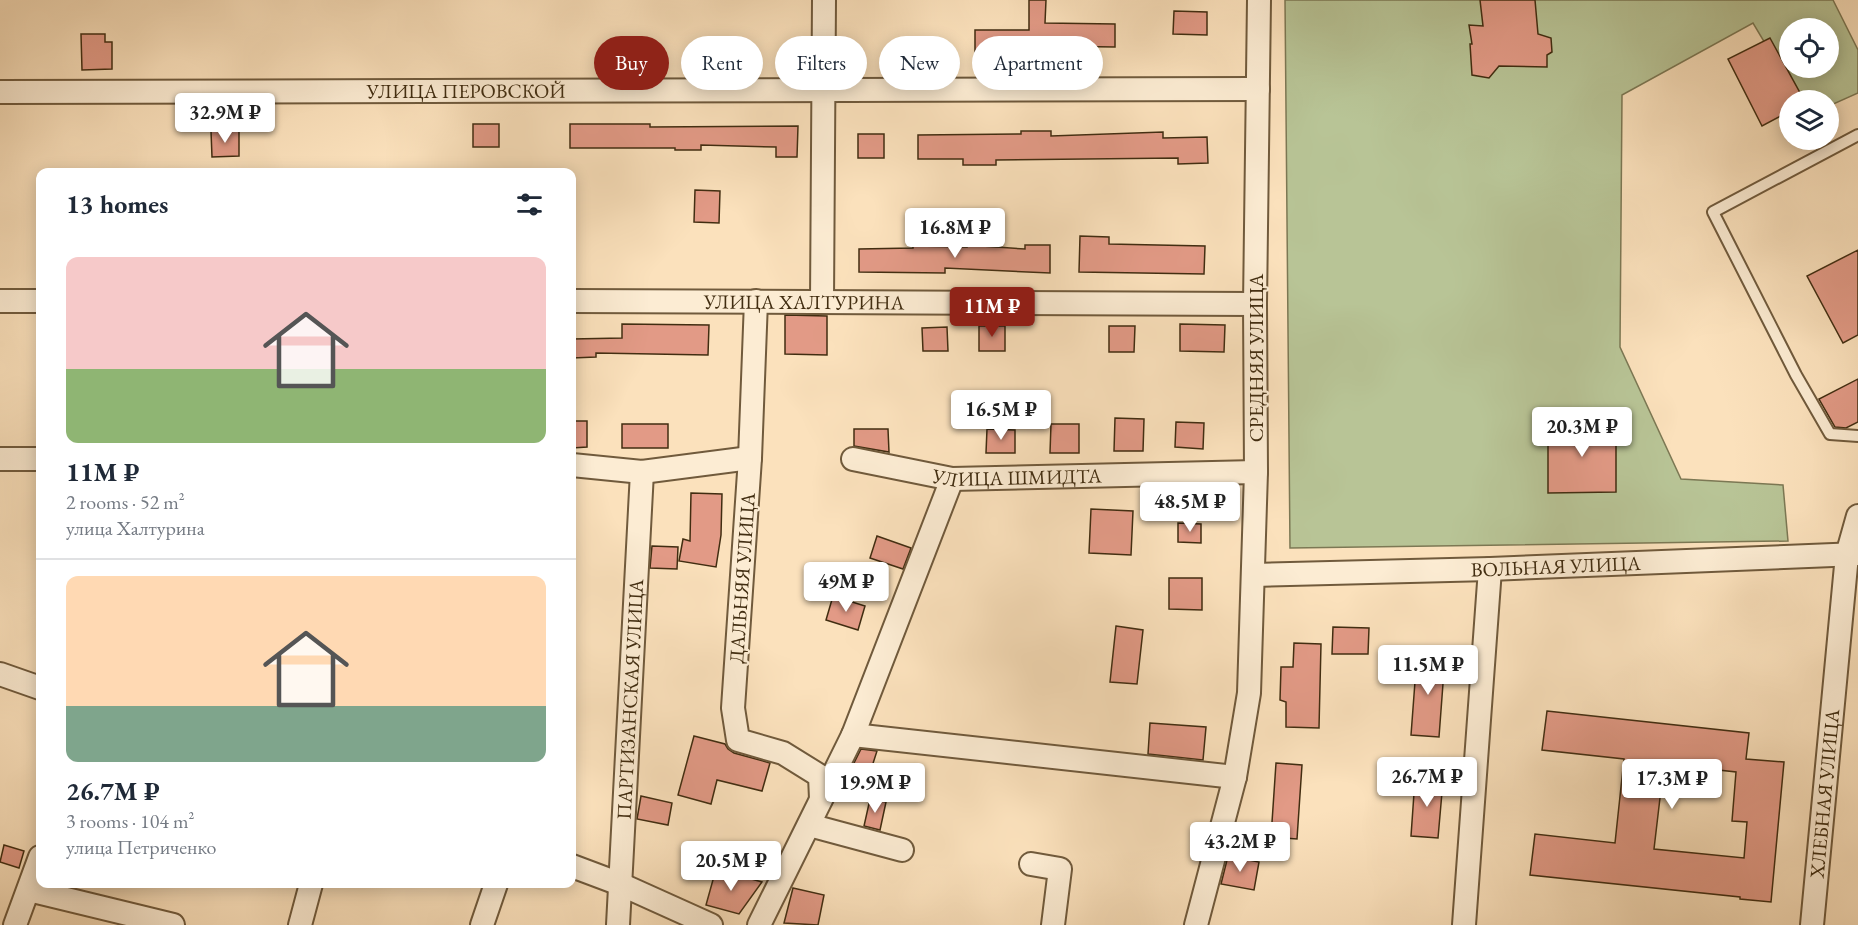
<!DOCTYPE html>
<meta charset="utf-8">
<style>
body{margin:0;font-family:"EB Garamond",serif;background:#f6f6f7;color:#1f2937;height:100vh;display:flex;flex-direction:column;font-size:22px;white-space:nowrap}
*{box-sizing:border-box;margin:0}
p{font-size:20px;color:#747a83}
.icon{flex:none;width:33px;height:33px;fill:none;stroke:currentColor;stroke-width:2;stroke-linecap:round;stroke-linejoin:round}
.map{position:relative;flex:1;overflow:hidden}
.sheet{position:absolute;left:36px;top:168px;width:540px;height:720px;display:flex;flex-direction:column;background:#fff;border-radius:12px;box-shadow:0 3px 15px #0003}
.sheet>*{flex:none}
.banner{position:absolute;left:594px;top:36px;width:570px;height:54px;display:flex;gap:12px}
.controls{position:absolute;left:1779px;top:18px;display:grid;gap:12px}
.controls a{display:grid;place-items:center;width:60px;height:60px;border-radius:50%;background:#fff;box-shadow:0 3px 15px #0003;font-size:30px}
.price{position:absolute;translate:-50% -51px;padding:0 14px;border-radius:6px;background:#fff;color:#222;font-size:20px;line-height:39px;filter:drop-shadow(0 2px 3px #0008)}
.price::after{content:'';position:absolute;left:50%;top:36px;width:18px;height:14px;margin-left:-9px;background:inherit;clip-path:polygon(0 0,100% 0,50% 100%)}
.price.selected{background:#8f2418;color:#fff}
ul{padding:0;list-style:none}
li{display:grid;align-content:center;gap:12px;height:318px;padding:0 30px}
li+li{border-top:2px solid #e0e1e3}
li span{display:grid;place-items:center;height:186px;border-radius:12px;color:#555}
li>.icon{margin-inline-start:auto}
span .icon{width:108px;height:108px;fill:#fffc;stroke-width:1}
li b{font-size:26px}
h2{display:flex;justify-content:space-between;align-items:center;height:72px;padding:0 30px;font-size:26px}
.tag{padding:0 21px;border-radius:27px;background:#fff;box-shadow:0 3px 15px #0003;font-size:21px;line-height:54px}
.tag.selected{background:#8f2418;color:#fff}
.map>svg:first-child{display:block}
.green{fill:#b8c496;stroke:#7c7854;stroke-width:1.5;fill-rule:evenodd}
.building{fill:#e29a86;stroke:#412d11;stroke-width:1.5;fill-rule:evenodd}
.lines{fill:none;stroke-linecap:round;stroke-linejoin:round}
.service-casing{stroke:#705a3c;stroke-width:14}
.minor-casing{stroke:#705a3c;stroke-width:26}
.service{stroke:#fcecd3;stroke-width:10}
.minor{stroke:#fcecd3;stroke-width:22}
.labels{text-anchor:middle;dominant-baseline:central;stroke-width:4.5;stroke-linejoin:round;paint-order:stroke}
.street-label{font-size:20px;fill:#412d11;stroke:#fcecd3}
</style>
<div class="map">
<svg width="1858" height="925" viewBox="0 0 1858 925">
<rect width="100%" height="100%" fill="#fbe1bc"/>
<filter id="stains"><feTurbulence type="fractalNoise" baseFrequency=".00333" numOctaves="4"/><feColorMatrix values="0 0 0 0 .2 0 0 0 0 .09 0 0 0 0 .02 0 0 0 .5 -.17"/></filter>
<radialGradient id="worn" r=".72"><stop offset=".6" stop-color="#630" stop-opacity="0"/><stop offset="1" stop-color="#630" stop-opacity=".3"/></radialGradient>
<path class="green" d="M1285,0h548l25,50v43l-29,13 -1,-6h-29l-46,-77 -131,72 -2,252 61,132 102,6 5,56 -498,7zM1790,28h38v40h-38z"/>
<g class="building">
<path d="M1029,0h17l-1,23 70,1v23l-70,-1v7h-38l1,7 -33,1v-31h54z"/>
<path d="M1480,0h55l3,34 13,4 1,14 -5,3v12l-48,-1 -10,12 -17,-3 -2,-31h2l-3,-19 14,1z"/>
<path d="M1174,11l33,1v23l-34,-1z"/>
<path d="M81,34h24v8h7v27l-30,1z"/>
<path d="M1770,38l34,62h-14v11l-28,15 -34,-67z"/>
<rect x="473" y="124" width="26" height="23"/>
<path d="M570,124h80v3l148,-1 -1,31h-21v-10l-75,-2v5h-26v-2h-105z"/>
<path d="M211,131h28v25l-27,1z"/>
<path d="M1021,131h30v5l112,-4v6l44,-1 1,26 -30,1v-6l-182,2v5h-33v-6h-45v-24l103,-1z"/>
<rect x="858" y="134" width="26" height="24"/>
<path d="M695,190l25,1 -1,32 -25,-1z"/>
<path d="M1080,236l29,1v7l96,2 -1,28 -125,-2z"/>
<path d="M967,245l58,4v-4h25v28l-105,-5v5l-86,-1v-23l54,-1v-2l54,1z"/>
<path d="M1858,250v85l-15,8 -36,-67z"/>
<path d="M785,315l42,1v39l-42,-1z"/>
<path d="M622,324l87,1 -1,30 -112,-2v4l-24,1v-19l50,-1z"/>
<path d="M1180,324l45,1 -1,27 -44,-1z"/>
<rect x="979" y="326" width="26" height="25"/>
<path d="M1109,326h26l-1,26h-25z"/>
<path d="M947,327l1,24h-25l-1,-23z"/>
<path d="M1858,379v43l-12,6 -11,-1 -16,-28z"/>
<path d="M1115,418l29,1 -1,32h-29z"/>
<path d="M572,421h15v26l-15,1z"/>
<path d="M1176,422l28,1 -1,26 -28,-2z"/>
<rect x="622" y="424" width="46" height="24"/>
<path d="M1051,424h28v29h-29z"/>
<path d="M1548,424h68v68l-68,1z"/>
<path d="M854,429h34l1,23 -35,-6z"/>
<path d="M987,429l28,1v23h-29z"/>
<path d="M691,493l31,1 -1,41 -5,32 -37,-6 4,-22 7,2z"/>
<path d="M1091,509l42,2 -2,44 -42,-2z"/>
<path d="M1178,523l23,1v19l-23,-1z"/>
<path d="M877,536l34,12 -8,21 -33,-11z"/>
<path d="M652,546l26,1 -1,22 -27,-1z"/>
<path d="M1169,578h33v32l-33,-1z"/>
<path d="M833,596l32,10 -7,24 -32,-10z"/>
<path d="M1116,626l27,4 -6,54 -27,-2z"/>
<path d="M1333,627l36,1 -1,26h-36z"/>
<path d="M1294,643l27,1 -2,84 -33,-1v-25l-6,-2 1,-33h12z"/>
<path d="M1417,655l28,2 -6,80 -28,-2z"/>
<path d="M1547,711l202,22 -3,26 38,3 -13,140 -31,-3v-2l-210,-22 5,-41 80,9 9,-84 -82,-9zM1664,764l72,8 -4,49 15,1 -3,36 -90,-9z"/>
<path d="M1150,723l56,4 -3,33 -55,-6z"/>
<path d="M694,736l31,8 3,5 6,4 36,10 -8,28 -45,-11 -6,24 -33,-9z"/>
<path d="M861,749l16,2 -9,28 -19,-6z"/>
<path d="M1276,763l26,2 -5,74 -26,-2z"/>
<path d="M1415,779l28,2 -5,57 -27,-2z"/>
<path d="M641,796l31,7 -4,22 -31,-6z"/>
<path d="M870,799l16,3 -6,28 -16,-4z"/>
<path d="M4,845l20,6 -5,17 -19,-6z"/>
<path d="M1228,856l31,6 -5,28 -33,-6z"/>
<path d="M716,869l46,13 -23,32 -33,-9z"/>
<path d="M793,888l31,7 -6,30 -34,-2z"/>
</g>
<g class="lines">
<defs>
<path id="service" d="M1858,135l-145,77 83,163 34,59 28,2"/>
<g id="minor">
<path id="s1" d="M0,92l1258,-3"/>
<path d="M0,301h40"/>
<path id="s2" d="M572,301l683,3"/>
<path d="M756,301l-6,157 -17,250 5,32 45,13 37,23 1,23"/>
<path d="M822,301l2,-301"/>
<path d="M0,459h40"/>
<path id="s3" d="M853,459l99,20 304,-7"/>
<path d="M572,465l70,7 108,-14"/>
<path id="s4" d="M1254,575l236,-6 368,-15"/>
<path d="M0,674l40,14"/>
<path d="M853,735l382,42"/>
<path d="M809,825l93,25"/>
<path d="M1031,864l29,5 -7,56"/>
<path d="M572,866l48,18 91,41"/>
<path d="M29,890l144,35"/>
<path d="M15,925l25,-68"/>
<path d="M300,925l11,-41"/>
<path d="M482,925l14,-41"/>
<path id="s5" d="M618,925l24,-453"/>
<path d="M759,925l94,-190 99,-256"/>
<path d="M1196,925l39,-148 14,-84 7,-221 -1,-168 4,-304"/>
<path d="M1464,925l26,-356"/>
<path id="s6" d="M1812,925l35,-370 11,-39"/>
</g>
</defs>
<use href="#service" class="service-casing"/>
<use href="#minor" class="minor-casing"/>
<use href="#service" class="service"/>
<use href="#minor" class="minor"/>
</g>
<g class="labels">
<g class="street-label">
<text stroke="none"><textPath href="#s1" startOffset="466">УЛИЦА ПЕРОВСКОЙ</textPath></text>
<text stroke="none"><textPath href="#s2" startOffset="232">УЛИЦА ХАЛТУРИНА</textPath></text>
<text transform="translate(1256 358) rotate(-90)">СРЕДНЯЯ УЛИЦА</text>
<text stroke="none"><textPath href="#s3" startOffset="166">УЛИЦА ШМИДТА</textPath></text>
<text stroke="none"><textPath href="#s4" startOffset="302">ВОЛЬНАЯ УЛИЦА</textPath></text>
<text transform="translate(742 578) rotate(-86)">ДАЛЬНЯЯ УЛИЦА</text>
<text stroke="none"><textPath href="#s5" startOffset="226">ПАРТИЗАНСКАЯ УЛИЦА</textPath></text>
<text stroke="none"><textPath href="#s6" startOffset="132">ХЛЕБНАЯ УЛИЦА</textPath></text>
</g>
</g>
<rect width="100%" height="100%" filter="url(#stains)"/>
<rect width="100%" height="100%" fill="url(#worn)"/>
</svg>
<div class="controls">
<a><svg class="icon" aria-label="locate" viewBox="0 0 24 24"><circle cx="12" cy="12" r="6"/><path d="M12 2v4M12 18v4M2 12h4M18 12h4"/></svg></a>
<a><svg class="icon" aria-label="layers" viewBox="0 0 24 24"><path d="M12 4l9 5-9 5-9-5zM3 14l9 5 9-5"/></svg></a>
</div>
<b class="price" style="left:225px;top:144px">32.9M ₽</b>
<b class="price" style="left:955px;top:259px">16.8M ₽</b>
<b class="price selected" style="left:992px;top:338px">11M ₽</b>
<b class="price" style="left:1001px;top:441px">16.5M ₽</b>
<b class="price" style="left:1582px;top:458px">20.3M ₽</b>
<b class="price" style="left:1190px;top:533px">48.5M ₽</b>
<b class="price" style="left:846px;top:613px">49M ₽</b>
<b class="price" style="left:1428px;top:696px">11.5M ₽</b>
<b class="price" style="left:1427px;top:808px">26.7M ₽</b>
<b class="price" style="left:1672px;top:810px">17.3M ₽</b>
<b class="price" style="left:875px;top:814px">19.9M ₽</b>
<b class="price" style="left:1240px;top:873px">43.2M ₽</b>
<b class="price" style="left:731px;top:892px">20.5M ₽</b>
<div class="banner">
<a class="tag selected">Buy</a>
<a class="tag">Rent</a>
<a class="tag">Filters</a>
<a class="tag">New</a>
<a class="tag">Apartment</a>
</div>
<section class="sheet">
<h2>13 homes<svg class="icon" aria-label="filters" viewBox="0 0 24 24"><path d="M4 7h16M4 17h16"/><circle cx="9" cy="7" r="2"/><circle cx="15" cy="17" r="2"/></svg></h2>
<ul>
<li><span style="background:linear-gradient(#f6c9c9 60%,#8fb573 0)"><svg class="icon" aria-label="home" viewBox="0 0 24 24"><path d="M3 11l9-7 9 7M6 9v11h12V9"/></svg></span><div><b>11M ₽</b><p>2 rooms · 52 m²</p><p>улица Халтурина</p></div></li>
<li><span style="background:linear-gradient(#ffd9b3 70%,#7fa58c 0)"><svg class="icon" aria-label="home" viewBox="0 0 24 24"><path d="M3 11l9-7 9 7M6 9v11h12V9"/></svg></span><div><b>26.7M ₽</b><p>3 rooms · 104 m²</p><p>улица Петриченко</p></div></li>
</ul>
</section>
</div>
